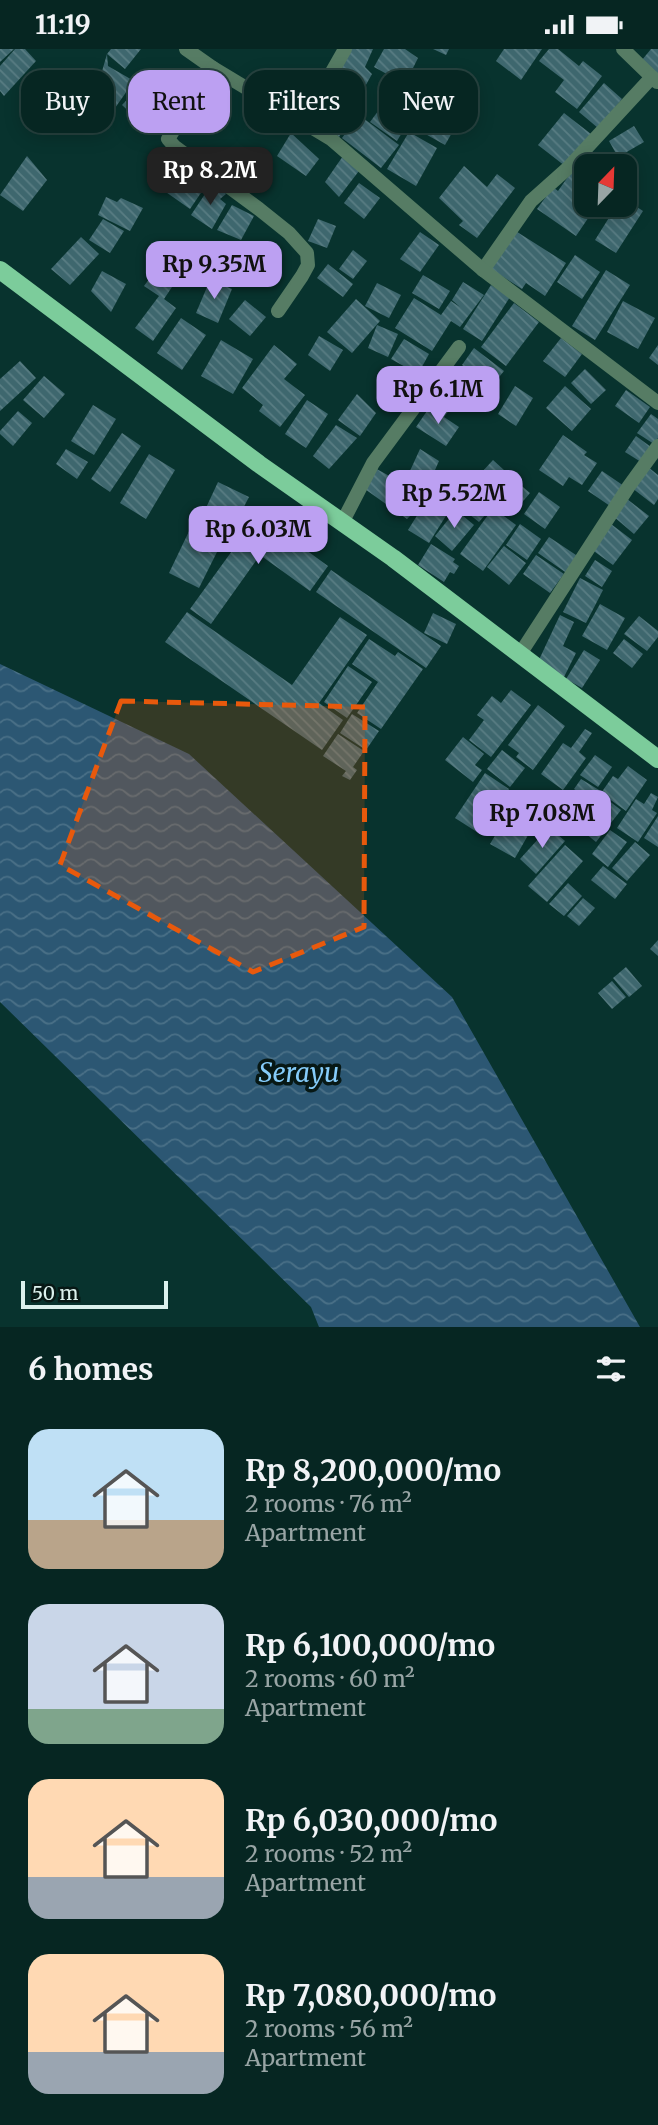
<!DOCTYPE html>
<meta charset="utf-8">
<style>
body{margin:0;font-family:Merriweather,serif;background:#14322f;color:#f1f3f6;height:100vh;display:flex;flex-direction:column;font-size:26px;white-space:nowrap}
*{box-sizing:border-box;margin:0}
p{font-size:23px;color:#98a5a5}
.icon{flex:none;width:38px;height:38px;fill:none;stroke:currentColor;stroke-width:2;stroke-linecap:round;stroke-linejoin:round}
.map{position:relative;height:1278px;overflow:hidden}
.sheet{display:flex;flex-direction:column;background:#062622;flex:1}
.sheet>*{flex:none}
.top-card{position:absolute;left:21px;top:21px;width:616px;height:63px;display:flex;gap:14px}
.needle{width:46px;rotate:23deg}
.buttons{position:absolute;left:574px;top:105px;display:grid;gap:14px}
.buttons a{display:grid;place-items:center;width:63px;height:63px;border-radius:14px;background:#062622;box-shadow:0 4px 18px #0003,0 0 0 2px #274340;font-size:35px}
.scale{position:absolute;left:21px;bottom:18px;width:147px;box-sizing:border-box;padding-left:7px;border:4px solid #dbf1ed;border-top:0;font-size:19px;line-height:24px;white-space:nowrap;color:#dbf1ed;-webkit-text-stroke:5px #071815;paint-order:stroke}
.price{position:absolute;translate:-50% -60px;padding:0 16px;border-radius:14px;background:#bca0f2;color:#111;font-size:23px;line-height:46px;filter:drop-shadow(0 2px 4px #0008)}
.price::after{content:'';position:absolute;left:50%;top:42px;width:21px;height:16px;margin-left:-10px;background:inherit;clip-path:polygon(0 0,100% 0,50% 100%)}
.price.selected{background:#222;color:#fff}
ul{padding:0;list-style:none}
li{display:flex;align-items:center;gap:21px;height:175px;padding:0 28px}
li span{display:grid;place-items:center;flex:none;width:196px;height:140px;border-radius:21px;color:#555}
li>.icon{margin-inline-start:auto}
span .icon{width:84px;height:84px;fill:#fffc;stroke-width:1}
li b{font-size:30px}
h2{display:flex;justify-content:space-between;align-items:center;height:84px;padding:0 28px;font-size:30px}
.tag{padding:0 24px;border-radius:21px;background:#062622;box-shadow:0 4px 18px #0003,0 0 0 2px #274340;font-size:24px;line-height:63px}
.tag.selected{background:#bca0f2;color:#111}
.status{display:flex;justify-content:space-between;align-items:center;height:49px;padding:0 35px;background:#062622;direction:ltr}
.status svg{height:19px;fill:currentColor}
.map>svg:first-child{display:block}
.water{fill:url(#water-waves)}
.building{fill:url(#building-back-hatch)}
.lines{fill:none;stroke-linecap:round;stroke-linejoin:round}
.minor{stroke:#567c64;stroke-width:14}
.primary{stroke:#7ccc9b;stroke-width:18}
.marked{fill:#e8590c;fill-opacity:0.2;stroke:#e8590c;stroke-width:5;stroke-dasharray:14 9;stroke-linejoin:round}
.labels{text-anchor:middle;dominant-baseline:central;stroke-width:7;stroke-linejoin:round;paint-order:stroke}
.water-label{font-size:26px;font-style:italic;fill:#85ccfa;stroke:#071815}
</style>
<div class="status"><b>11:19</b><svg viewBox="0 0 49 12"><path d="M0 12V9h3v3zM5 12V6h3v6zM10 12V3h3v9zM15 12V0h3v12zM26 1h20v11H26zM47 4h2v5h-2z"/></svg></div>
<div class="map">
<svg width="658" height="1278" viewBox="0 0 658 1278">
<defs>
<pattern id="water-waves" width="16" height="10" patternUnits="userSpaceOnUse" patternTransform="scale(1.75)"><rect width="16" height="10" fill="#2c5773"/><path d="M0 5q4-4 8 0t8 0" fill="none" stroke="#4a7087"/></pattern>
<pattern id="building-back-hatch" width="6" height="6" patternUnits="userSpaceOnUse" patternTransform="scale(1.75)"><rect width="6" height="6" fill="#3e676e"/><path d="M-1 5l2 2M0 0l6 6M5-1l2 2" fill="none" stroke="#597d83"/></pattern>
</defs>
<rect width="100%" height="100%" fill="#08332e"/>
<path class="water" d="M0,615l189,90 263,243 188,330h-321l-8,-20 -311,-305z"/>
<g class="building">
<path d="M0,0h14l-14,13z"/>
<path d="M15,0h10l11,12 -32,35 -4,-5v-25z"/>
<path d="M111,0h30l-16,20 -18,-15 1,12 26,15 -19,27 -19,-16 11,-38z"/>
<path d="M349,0h24l-8,18 7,7 -20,36 -21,-13 23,18 -15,22 -26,-22 15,-20z"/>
<path d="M384,0h21l13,9 -13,26 -31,-17z"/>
<path d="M433,0h16l-3,6z"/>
<path d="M504,0h38l-21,31 -25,-19z"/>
<path d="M549,0h9l21,17 4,-5 19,15 -25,33 -22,-17 9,-12 -25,-19z"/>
<path d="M651,0h7v26l-16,-15z"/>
<path d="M604,34l18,16 -24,29 -19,-16z"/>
<path d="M141,36l31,29 -19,20 -31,-29z"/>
<path d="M437,37l32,17 -24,42 -32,-18z"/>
<path d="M390,46l23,19 -16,27 -27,-19z"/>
<path d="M564,64l27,21 -26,32 -27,-21z"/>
<path d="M359,66l40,30 -18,23 -39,-30z"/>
<path d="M634,77l10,16 -26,15 -9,-16z"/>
<path d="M409,83l28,16 -21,38 -29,-17z"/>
<path d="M291,84l28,26 -13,17 -29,-20z"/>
<path d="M584,105l18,12h-16v39h11l-21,31 -39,-27 16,-22 5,4z"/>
<path d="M170,106l39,26 -19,28 -37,-26z"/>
<path d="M27,107l20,24 -24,31 -23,-16z"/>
<path d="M343,107l19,11 -23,30 -14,-15z"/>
<path d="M464,117l23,21 10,-13 18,14 -38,50 -18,-13 4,-4 -24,-23z"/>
<path d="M218,134l8,11 -6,5 6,5 -14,25 -21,-14 18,-27 4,1z"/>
<path d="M359,134l21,15 -16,21 -20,-16z"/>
<path d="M106,148l11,5 4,-4 22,10 -13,23 -32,-16z"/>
<path d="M625,150l18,12 -27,42 -21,-13 22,-35h8z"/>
<path d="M232,156l22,11 -13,24 -24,-10z"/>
<path d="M103,170l21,12 -14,22 -21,-13z"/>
<path d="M318,170l18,7 -9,22 -19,-7z"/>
<path d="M514,181l52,33 -21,33 -19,-13 -4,6 -33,-21z"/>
<path d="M420,183l19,13 -19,27 -20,-13z"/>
<path d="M81,188l18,17 -29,31 -19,-16z"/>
<path d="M353,201l14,11 -14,18 -14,-10z"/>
<path d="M575,206l25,17 -18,27 -25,-17z"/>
<path d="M328,215l25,20 -10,13 -26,-19z"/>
<path d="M606,221l24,15 -35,55 -23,-14z"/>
<path d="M102,222l24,13 -15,28 -20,-21z"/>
<path d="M155,222l19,13 -10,15 12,9 -23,33 -18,-13 24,-32 -15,-10z"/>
<path d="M423,226l27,16 -11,18 -27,-16z"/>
<path d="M210,231l22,9 -14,34 -22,-10z"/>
<path d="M463,233l21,13 -24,32 -9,-6 -19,30 -37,-23 19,-30 27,17 10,-14 9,6 -8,-7z"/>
<path d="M377,234l24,12 -12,23 -24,-12z"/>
<path d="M491,236l19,12 -28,44 -19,-12z"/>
<path d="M356,250l24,22 -28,32 -25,-21z"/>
<path d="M245,251l21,17 -16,19 -21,-17z"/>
<path d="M623,252l32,17 -17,31 -31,-17z"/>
<path d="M514,254l25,19 -33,44 -25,-19z"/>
<path d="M181,269l25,17 -24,35 -25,-17z"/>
<path d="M377,276l21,9 -10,23 -20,-9z"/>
<path d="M319,287l24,14 -13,21 -22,-16z"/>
<path d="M561,289l21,16 -17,23 -22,-16z"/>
<path d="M404,290l25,15 -11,20 -27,-15z"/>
<path d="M221,291l32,19 -20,35 -32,-18z"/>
<path d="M274,296l23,19 -13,15 21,16 -25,32 -21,-16 4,-6 -21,-17z"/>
<path d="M658,296v20l-9,-7z"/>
<path d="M474,299l30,23 -13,16 -29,-22z"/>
<path d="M20,312l16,17 -36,33v-32z"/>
<path d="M585,320l21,21 -15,14 -20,-21z"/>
<path d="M44,327l21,18 -21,24 -21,-18z"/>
<path d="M515,337l18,12 -17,28 -18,-12z"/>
<path d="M565,337l26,23 -19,22 -26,-23z"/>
<path d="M626,341l24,17 -11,16 -24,-17z"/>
<path d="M357,345l19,19 -16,23 -22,-16z"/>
<path d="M307,351l21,14 -22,34 -21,-14z"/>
<path d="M93,356l23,14 -22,36 -23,-14z"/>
<path d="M443,356l7,4 -6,8 15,10 -13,19 -30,-19 13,-19 8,6z"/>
<path d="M18,362l14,12 -19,23 -13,-12v-3z"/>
<path d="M651,365l7,5v19l-4,6 -17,-11z"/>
<path d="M336,376l21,13 -28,31 -16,-13z"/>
<path d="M122,384l19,13 -31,46 -19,-13z"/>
<path d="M563,386l24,17 -3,3 13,8 -15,22 -13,-8 -6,9 -24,-16z"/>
<path d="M636,387l15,11 -10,15 -16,-10z"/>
<path d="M66,400l22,13 -11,17 -21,-15z"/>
<path d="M420,400l19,12 -8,18 -4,-3 -8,14 9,8 -21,21 -45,-32 11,-20 31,17z"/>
<path d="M149,405l26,16 -29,49 -26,-16z"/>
<path d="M493,411l13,12 -23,24 -13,-11z"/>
<path d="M648,418l10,8v24l-4,6 -22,-17z"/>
<path d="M602,422l25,17 -14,20 -25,-17z"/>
<path d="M437,427l26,20 -10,12 -25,-21z"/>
<path d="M516,432l14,12 -17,20 -14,-11z"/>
<path d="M218,433l31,15 -14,27 -30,-14z"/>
<path d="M539,443l21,15 -15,22 -21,-15z"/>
<path d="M478,446l14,12 -13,15 -14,-11z"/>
<path d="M428,449l21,13 -20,32 -21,-13z"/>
<path d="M627,450l22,17 -15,18 -21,-18z"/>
<path d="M493,459l23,17 -33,46 -23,-17z"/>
<path d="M456,461l18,15 -22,26 -17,-15z"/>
<path d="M258,466l70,51 -18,25 -50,-36 -49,69 -21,-15z"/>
<path d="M520,475l21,15 -14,21 -21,-15z"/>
<path d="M611,475l21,16 -19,25 -22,-16z"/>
<path d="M192,476l31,15 -24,48 -30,-15z"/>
<path d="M549,488l30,20 -11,17 -30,-21z"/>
<path d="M431,495l24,15 -2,3 6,4 -5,8 -4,-2 -6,10 -26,-17z"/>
<path d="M504,497l22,17 -17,22 -22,-18z"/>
<path d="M536,506l28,19 -14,19 -27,-19z"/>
<path d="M595,511l17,11 -10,16 -17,-11z"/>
<path d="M331,521l110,76 -15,22 -110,-76z"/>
<path d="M580,529l23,12 -17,33 -23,-11z"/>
<path d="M600,555l25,14 -18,32 -25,-14z"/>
<path d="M187,563l105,73 48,-68 27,18 -48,68 24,17 -21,30 -157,-108z"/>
<path d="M433,564l23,11 -9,20 -23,-11z"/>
<path d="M560,566l14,7 -11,24 13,7 -12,24 -27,-13z"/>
<path d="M639,567l19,15v6l-11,14 -23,-17z"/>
<path d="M369,590l26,17 3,-4 25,17 -42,60 -24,-16 21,-31 -26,-18z"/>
<path d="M624,590l19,15 -11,14 -19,-15z"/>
<path d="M584,601l16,10 -18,28 -16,-9z"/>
<path d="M348,617l24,16 -25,36 -23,-16z"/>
<path d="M511,641l20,15 -40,52 -22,-17 15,-20 -7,-5 15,-19 9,7z"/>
<path d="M538,656l27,21 -32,44 -17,-13 3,-4 -11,-8z"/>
<path d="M352,665l27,17 -13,19 -26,-17z"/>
<path d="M585,680l7,4 -13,19 7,6 -23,32 -22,-16 22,-31 8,5z"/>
<path d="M338,685l26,17 -11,16 4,3 -7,10 -8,-4 4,-5 -23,-15z"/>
<path d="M463,688l21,17 -9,11 7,5 -9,12 -28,-22z"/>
<path d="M502,701l23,18 -15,19 -23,-18z"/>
<path d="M595,706l17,12 -14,20 -18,-12z"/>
<path d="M628,717l19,14 -21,31 -25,-18 12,-17 5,3z"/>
<path d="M485,724l24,16 -29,45 -25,-16z"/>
<path d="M581,730l18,11 -7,11 -18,-12z"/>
<path d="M573,741l13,9 -20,31 -20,-12 14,-22 7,4z"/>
<path d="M651,744l7,4 -6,13 5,3 -19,29 -21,-14 19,-29 8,5z"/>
<path d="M604,748l17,13 -25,32 -17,-14z"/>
<path d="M515,753l15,9 -4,7 9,5 -20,35 -25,-14z"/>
<path d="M658,767v31l-14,-9z"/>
<path d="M549,778l16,14 -29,33 -16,-15z"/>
<path d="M610,781l17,12 -19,25 -16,-13z"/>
<path d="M635,793l15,13 -23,26 -15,-13z"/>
<path d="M565,796l18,16 -36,41 -19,-16z"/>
<path d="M603,817l24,18 -12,15 -24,-19z"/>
<path d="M568,834l14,13 -18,20 -15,-12z"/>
<path d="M583,849l12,10 -16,18 -12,-10z"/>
<path d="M658,891v16l-8,-7z"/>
<path d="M626,918l16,19 -13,11 -16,-19z"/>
<path d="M612,932l14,16 -14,12 -14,-16z"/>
</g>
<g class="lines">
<g class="minor">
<path d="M186,0l27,19"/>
<path d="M623,0l34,33"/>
<path d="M304,72l41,-72"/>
<path d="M483,221l48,-69 37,-33 84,-91"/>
<path d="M278,262l24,-35 6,-11 -1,-12 -18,-20 -30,-24 -84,-62 -7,-8 45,-71 118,71 152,131 175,133"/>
<path d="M342,474l31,-60 86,-116"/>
<path d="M520,605l109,-168 29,-40"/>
</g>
<path class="primary" d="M0,221l259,194 134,94 265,201"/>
</g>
<path class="marked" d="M121,652l244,6 -1,220 -111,45 -193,-107z"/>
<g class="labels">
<g class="water-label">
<text x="299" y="1023">Serayu</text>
</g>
</g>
</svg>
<div class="buttons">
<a><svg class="needle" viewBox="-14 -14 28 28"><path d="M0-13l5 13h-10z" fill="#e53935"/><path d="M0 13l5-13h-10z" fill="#98a5a5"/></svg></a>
</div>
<div class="scale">50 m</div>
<b class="price selected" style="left:210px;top:158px">Rp 8.2M</b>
<b class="price" style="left:214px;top:252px">Rp 9.35M</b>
<b class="price" style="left:438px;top:377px">Rp 6.1M</b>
<b class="price" style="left:454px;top:481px">Rp 5.52M</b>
<b class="price" style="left:258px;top:517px">Rp 6.03M</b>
<b class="price" style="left:542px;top:801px">Rp 7.08M</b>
<div class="top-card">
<a class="tag">Buy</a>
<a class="tag selected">Rent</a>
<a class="tag">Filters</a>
<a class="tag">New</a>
</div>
</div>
<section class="sheet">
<h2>6 homes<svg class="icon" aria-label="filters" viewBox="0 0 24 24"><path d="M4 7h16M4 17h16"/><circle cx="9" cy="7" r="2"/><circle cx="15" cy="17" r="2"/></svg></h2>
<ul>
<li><span style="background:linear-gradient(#bfe0f5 65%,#b9a48a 0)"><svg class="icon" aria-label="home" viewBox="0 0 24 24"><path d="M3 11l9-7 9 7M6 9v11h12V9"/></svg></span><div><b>Rp 8,200,000/mo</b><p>2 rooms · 76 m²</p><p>Apartment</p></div></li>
<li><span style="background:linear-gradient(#c9d6e8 75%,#7fa58c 0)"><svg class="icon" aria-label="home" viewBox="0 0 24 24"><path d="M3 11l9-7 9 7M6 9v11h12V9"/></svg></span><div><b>Rp 6,100,000/mo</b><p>2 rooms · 60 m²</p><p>Apartment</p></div></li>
<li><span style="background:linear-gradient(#ffd9b3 70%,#9aa5b1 0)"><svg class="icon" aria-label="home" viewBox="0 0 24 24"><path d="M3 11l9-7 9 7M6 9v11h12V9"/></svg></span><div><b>Rp 6,030,000/mo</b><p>2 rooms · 52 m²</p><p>Apartment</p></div></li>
<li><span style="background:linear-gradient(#ffd9b3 70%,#9aa5b1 0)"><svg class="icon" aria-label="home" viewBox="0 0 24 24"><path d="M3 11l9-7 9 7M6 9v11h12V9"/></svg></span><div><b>Rp 7,080,000/mo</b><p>2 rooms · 56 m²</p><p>Apartment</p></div></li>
</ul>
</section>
